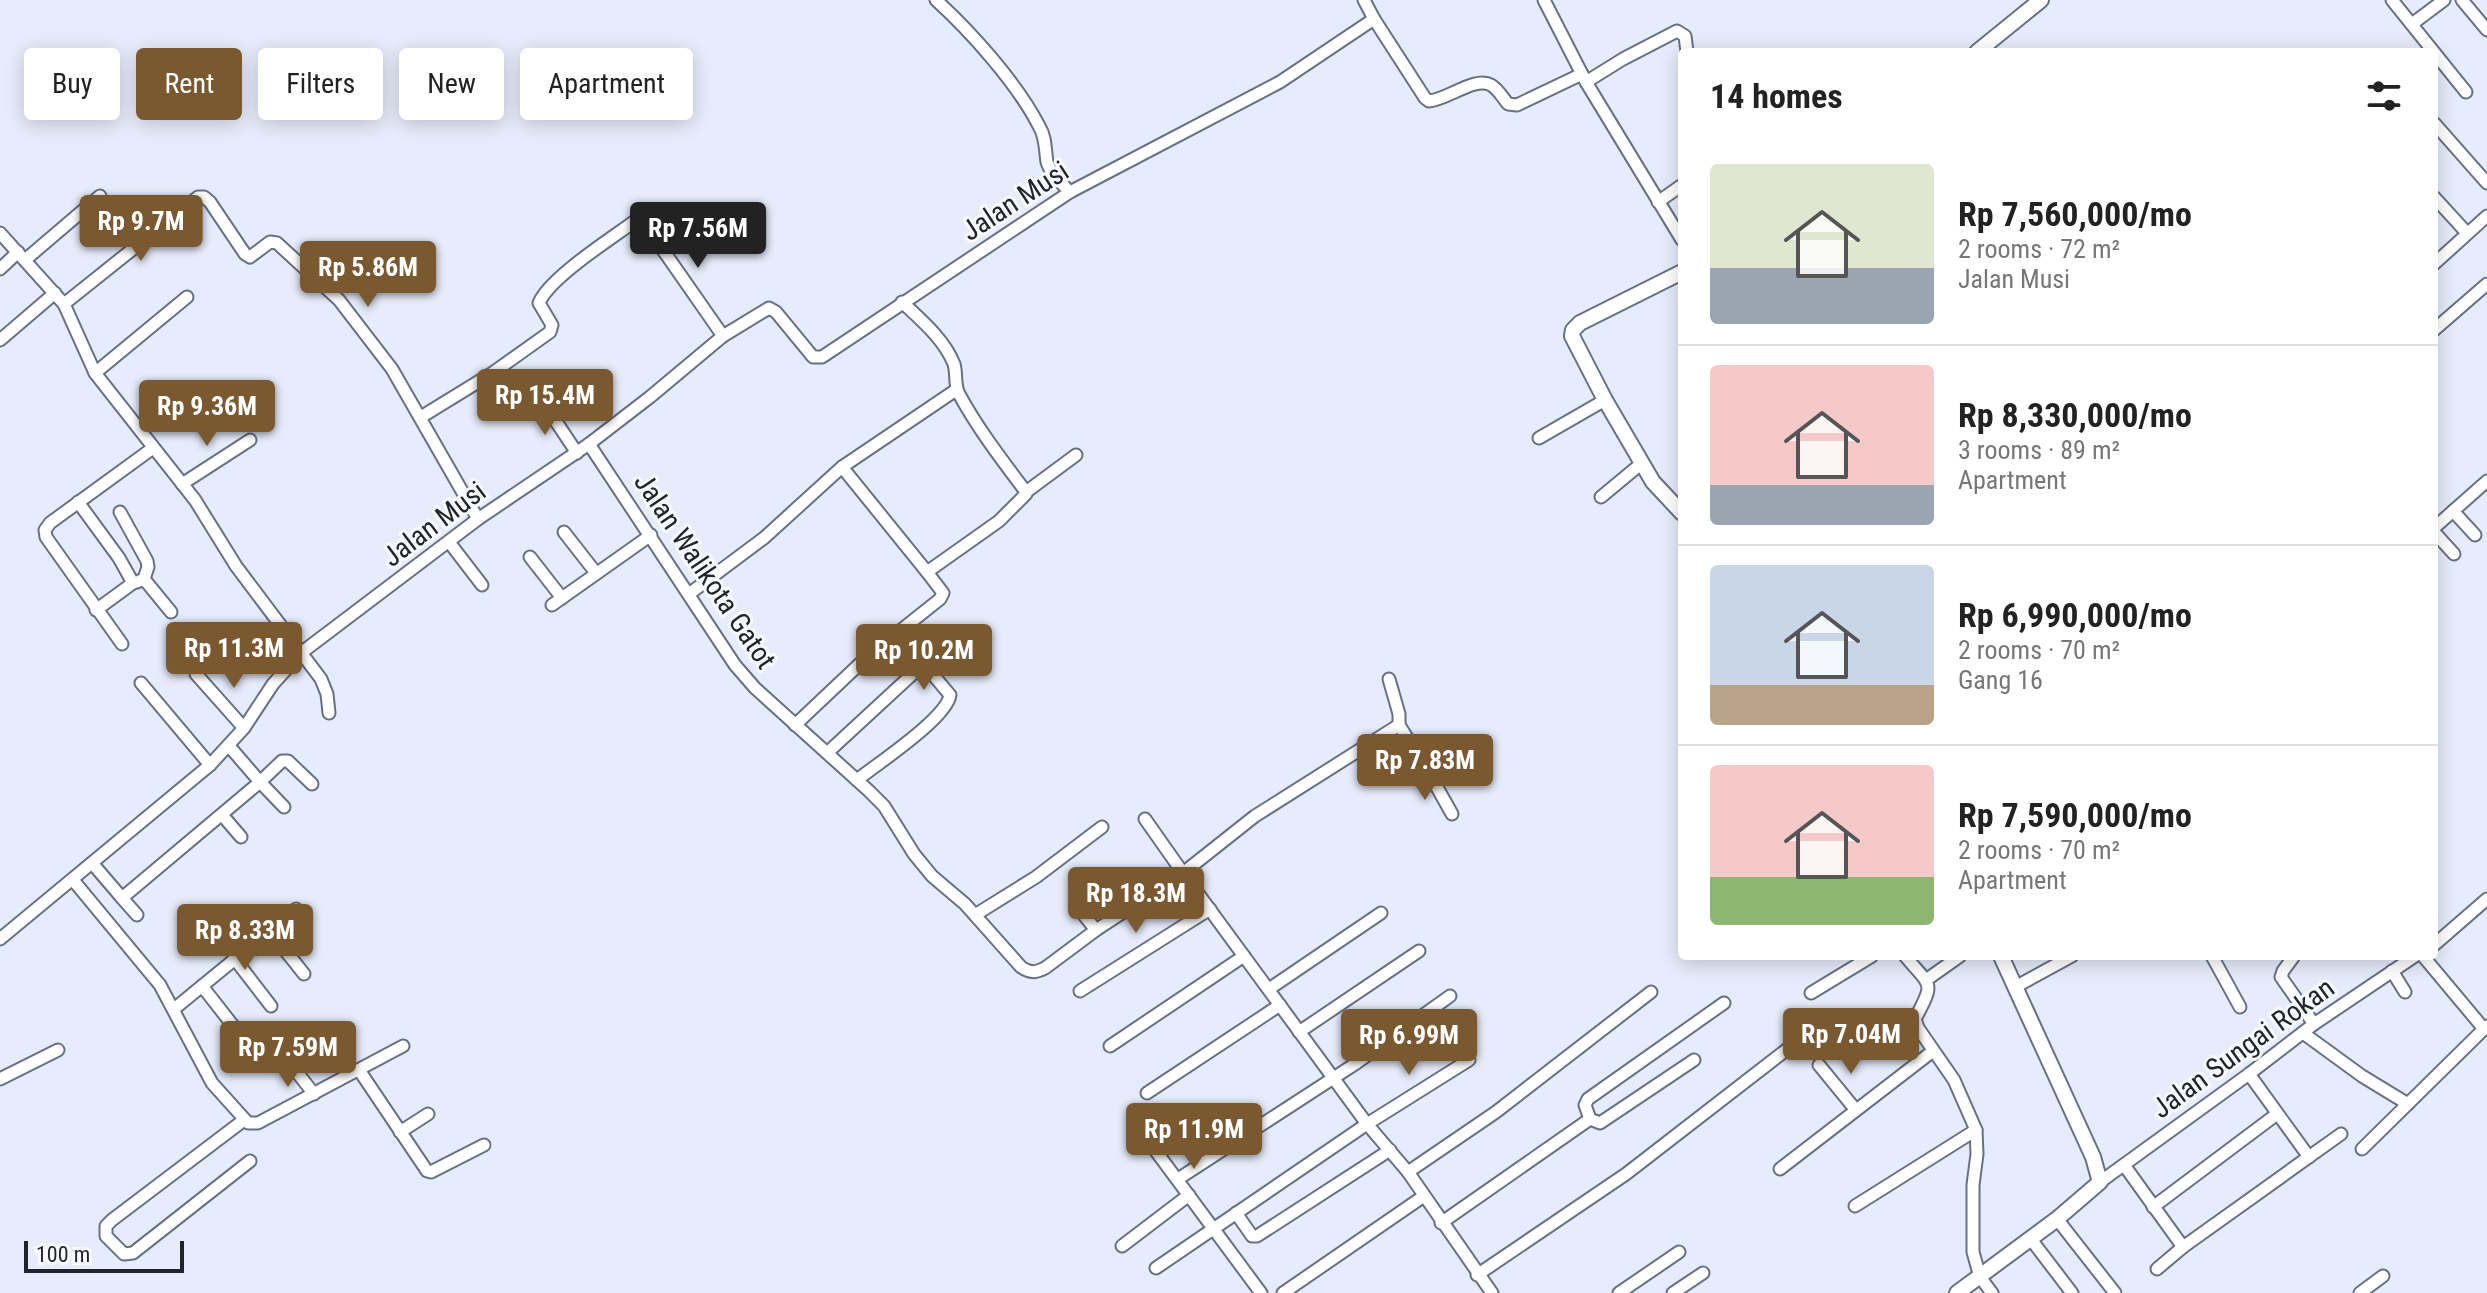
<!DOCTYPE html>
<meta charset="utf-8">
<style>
body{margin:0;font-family:"Roboto Condensed",sans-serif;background:#f2f2f2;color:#222;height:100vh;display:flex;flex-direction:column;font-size:30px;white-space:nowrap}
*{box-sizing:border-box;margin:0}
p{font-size:26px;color:#767676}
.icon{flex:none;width:44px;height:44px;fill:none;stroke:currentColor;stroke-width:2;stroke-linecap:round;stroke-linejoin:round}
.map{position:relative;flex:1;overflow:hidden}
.details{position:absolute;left:1678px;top:48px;width:760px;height:912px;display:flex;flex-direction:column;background:#fff;border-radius:8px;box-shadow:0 4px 20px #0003}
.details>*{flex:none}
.top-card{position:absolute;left:24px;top:48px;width:760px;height:72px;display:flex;gap:16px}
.scale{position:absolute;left:24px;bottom:20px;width:160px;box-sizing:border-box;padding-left:8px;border:4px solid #1f232b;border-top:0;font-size:22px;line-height:28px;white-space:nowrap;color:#1f232b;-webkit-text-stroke:6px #f7faff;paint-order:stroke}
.price{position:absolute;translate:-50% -68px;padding:0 18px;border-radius:8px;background:#7a5830;color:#fff;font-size:26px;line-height:52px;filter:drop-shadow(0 2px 4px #0008)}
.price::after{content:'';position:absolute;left:50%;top:48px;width:24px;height:18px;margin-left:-12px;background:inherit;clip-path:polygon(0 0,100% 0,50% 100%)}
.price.active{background:#222;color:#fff}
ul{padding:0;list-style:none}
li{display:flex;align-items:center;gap:24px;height:200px;padding:0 32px}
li+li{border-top:2px solid #e0e0e0}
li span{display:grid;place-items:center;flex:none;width:224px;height:160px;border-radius:8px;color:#555}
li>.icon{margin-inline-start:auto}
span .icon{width:96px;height:96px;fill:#fffc;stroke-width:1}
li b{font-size:34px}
h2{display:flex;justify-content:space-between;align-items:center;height:96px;padding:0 32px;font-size:34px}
.chip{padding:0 28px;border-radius:8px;background:#fff;box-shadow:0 4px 20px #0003;font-size:28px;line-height:72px}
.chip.active{background:#7a5830;color:#fff}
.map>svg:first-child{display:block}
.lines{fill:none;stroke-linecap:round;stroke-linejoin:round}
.minor-casing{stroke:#677085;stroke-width:15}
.major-casing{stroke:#677085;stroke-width:18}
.minor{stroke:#fff;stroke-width:11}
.major{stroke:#fff;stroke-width:14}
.labels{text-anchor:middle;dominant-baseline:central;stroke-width:6;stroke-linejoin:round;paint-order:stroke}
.street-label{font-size:28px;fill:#1f232b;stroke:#f7faff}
</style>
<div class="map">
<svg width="2487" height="1293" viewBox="0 0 2487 1293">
<rect width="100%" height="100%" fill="#e6ecfb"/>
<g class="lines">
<defs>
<g id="minor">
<path d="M936,0c35,32 81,83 103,126 7,11 6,24 8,36 3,11 15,22 23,30"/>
<path d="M1364,0l10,19"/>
<path d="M1544,0l42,82 96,158"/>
<path d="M2392,0l74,92"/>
<path d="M2462,0l25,30"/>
<path d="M2412,24l32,-24"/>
<path d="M1586,82l37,-23 54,-28 8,5 2,16"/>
<path d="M2434,123l53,60"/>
<path d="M2434,197l33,36"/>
<path d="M1658,202l24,-17"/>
<path d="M0,233l64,71 31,69 100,127 41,66 85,113 6,15 2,19"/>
<path d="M663,250l46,-37"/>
<path d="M25,260l75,-64"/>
<path d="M2434,264l53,-48"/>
<path d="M0,269l18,-17"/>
<path d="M64,304l134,-107h6l6,5 35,52 5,3 20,-15 7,1 62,57 53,69 86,150"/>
<path d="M2434,330l53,-46"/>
<path d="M0,340l55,-47"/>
<path d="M95,373l92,-76"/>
<path d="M543,402l34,51"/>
<path d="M421,417l70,-43 59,-42 2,-7 -13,-22c10,-25 73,-65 96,-82l8,-2 3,3 17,28 60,86"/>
<path d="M1539,438l66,-38"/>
<path d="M589,444l146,221 20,23 114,103 15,15 30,48 18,22 33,28 56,63c9,6 14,6 24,1l51,-38 87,-57 184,251 41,48 84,121"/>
<path d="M842,467l85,105 72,-51 27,-27v-2c-24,-32 -48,-63 -67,-98 -5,-9 -2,-20 -5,-30 -10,-25 -33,-44 -52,-62"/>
<path d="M182,484l68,-44"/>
<path d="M1026,492l50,-37"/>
<path d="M1601,497l41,-34"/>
<path d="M78,502l41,56 14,25 -37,27"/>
<path d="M2453,511l22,24"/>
<path d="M120,512l27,49 1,6 -4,12"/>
<path d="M2434,528l53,-47"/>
<path d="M564,532l32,41"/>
<path d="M2434,532l20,22"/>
<path d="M449,542l33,43"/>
<path d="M530,557l32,41"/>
<path d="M137,582l7,-3 27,33"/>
<path d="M689,594l75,-56 78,-71 114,-77"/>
<path d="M552,605l99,-70"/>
<path d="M122,644l-76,-107 -1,-7 5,-7 103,-75"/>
<path d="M207,659l-11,10v5l48,54"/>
<path d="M1389,679l10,35v11"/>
<path d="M141,683l69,82"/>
<path d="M795,725l71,-67 74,-59 3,-6 -16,-21"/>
<path d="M827,753l91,-84 11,1 21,25c-3,23 -73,69 -93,85"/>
<path d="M1429,773l23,41"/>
<path d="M284,807l-24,-25 22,-21h6l24,23"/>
<path d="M223,816l18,21"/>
<path d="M1145,819l38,54 72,-57 144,-91 30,48 40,-23"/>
<path d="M92,863l30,35 138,-116 -31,-36"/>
<path d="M73,880l87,105 52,98 36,40h10l145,-77"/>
<path d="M122,898l15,17"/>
<path d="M975,915l61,-38 66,-50"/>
<path d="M269,930l35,44"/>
<path d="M1096,930l-17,-21v-4l36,-25"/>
<path d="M0,939l210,-174 34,-37 29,-44 28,-31 177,-134 111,-75 61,-47 73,-61 46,-28 7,4 37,45h9l248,-165 210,-110 94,-63 51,79 4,3c18,-1 46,-25 62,-16 7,4 12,13 17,19l9,1 65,-31"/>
<path d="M2434,945l53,-46"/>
<path d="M1905,956c27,32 30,25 10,63l3,9 36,52 22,50 1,24 -4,31v67l7,25 12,16"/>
<path d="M2212,956l28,51"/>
<path d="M2294,956l-11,15 -2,6 33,47"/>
<path d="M2423,956l61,73"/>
<path d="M234,958l37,48"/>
<path d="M2392,971l13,21"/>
<path d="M1926,980l34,-24"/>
<path d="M202,986l36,46"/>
<path d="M2017,986l55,-30"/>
<path d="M1269,989l112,-76"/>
<path d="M1080,991l130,-82"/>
<path d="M1811,993l61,-37"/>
<path d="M174,1009l122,-100"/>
<path d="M1299,1032l120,-81"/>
<path d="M2303,1033l59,43 46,28"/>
<path d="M1110,1046l134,-90"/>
<path d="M289,1062l25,32"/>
<path d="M1819,1065l36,44"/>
<path d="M359,1070l68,101 4,1 53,-27"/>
<path d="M2249,1074l60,83"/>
<path d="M0,1079l58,-29"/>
<path d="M1147,1093l133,-88"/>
<path d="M1590,1119l-5,-14 3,-6 136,-96"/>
<path d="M244,1120l-132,100 -6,6v10l18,18 9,-1 117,-92"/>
<path d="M400,1132l28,-18"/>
<path d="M1144,1135l117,158"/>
<path d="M2362,1149l125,-123"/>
<path d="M2124,1165l59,82 158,-113"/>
<path d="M1780,1169l153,-118"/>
<path d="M1408,1172l88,-60 155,-120"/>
<path d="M1178,1179l177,-115 95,-68"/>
<path d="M2100,1182l149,-108 65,-50 101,-68"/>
<path d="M1855,1206l121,-76"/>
<path d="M2153,1207l124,-93"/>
<path d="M1236,1213l16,23h5l133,-86"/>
<path d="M2057,1219l58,74"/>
<path d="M1441,1223l149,-104 10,4 94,-63"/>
<path d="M2030,1238l42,55"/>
<path d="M1122,1246l67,-51"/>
<path d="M1156,1268l211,-144 102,-64"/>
<path d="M2157,1269l26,-22"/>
<path d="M1477,1275l149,-101 177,-137"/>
<path d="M1283,1293l141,-97"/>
<path d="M1619,1293l60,-41"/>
<path d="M1673,1293l30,-20"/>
<path d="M2360,1293l23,-17"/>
</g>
<g id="major">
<path d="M1977,52l64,-52"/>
<path d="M1682,272l-102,51 -7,7 -1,6 33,64 48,82 29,31"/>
<path d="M1957,1293l100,-74 43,-37 -7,-25 -92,-201"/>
</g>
</defs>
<use href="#minor" class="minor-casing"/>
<use href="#major" class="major-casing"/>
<use href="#minor" class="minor"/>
<use href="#major" class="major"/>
</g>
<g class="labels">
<g class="street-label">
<text transform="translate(1015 201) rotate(-33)">Jalan Musi</text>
<text transform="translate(434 524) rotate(-37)">Jalan Musi</text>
<text transform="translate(705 571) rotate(56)">Jalan Walikota Gatot</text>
<text transform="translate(2243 1048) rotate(-36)">Jalan Sungai Rokan</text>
</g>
</g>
</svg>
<div class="scale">100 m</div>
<b class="price" style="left:141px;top:263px">Rp 9.7M</b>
<b class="price active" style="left:698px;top:270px">Rp 7.56M</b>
<b class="price" style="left:368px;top:309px">Rp 5.86M</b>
<b class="price" style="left:545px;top:437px">Rp 15.4M</b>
<b class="price" style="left:207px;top:448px">Rp 9.36M</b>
<b class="price" style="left:234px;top:690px">Rp 11.3M</b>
<b class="price" style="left:924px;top:692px">Rp 10.2M</b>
<b class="price" style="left:1425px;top:802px">Rp 7.83M</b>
<b class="price" style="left:1136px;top:935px">Rp 18.3M</b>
<b class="price" style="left:245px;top:972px">Rp 8.33M</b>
<b class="price" style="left:1851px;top:1076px">Rp 7.04M</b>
<b class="price" style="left:1409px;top:1077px">Rp 6.99M</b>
<b class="price" style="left:288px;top:1089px">Rp 7.59M</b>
<b class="price" style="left:1194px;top:1171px">Rp 11.9M</b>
<div class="top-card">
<a class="chip">Buy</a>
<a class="chip active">Rent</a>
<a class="chip">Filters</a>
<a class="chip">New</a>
<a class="chip">Apartment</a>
</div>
<section class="details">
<h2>14 homes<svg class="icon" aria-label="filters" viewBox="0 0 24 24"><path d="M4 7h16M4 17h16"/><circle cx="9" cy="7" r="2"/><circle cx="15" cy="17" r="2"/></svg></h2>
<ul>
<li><span style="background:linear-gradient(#dfe7d0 65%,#9aa5b1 0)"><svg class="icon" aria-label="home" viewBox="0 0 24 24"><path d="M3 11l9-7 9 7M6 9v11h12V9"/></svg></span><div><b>Rp 7,560,000/mo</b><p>2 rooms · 72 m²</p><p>Jalan Musi</p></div></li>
<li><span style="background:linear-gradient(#f6c9c9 75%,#9aa5b1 0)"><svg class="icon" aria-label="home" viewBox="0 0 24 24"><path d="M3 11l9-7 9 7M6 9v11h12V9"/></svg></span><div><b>Rp 8,330,000/mo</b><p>3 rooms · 89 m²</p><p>Apartment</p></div></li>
<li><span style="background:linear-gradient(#c9d6e8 75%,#b9a48a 0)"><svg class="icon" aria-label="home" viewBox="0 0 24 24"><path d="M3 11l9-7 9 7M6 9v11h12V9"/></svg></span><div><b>Rp 6,990,000/mo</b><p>2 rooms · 70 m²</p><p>Gang 16</p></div></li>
<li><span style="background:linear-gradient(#f6c9c9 70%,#8fb573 0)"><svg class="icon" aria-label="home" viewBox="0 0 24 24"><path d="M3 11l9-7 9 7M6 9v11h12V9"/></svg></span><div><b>Rp 7,590,000/mo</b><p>2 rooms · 70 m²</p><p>Apartment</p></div></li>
</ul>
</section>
</div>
